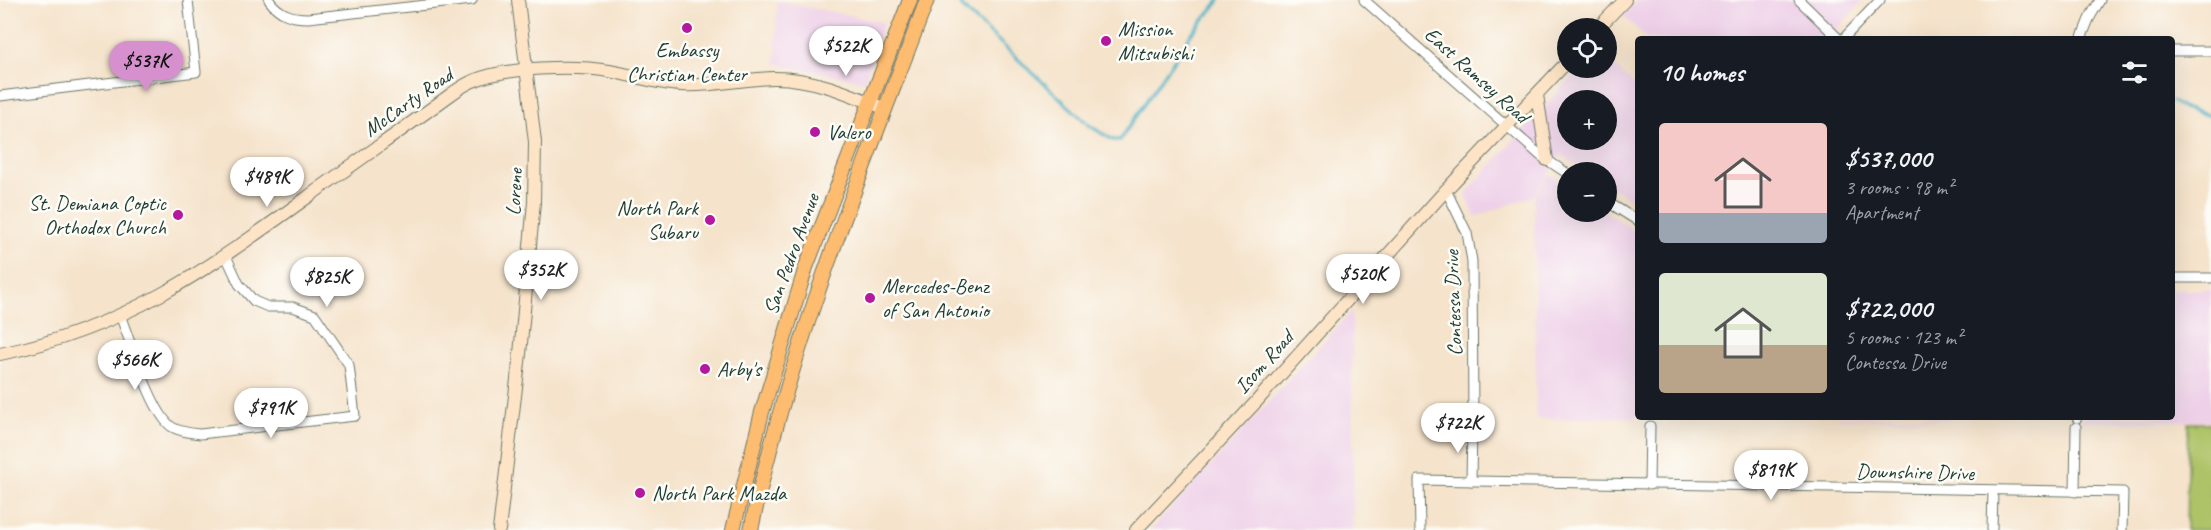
<!DOCTYPE html>
<meta charset="utf-8">
<style>
body{margin:0;font-family:Caveat,sans-serif;background:#242831;color:#f1f3f6;height:100vh;display:flex;flex-direction:column;font-size:22px;white-space:nowrap}
*{box-sizing:border-box;margin:0}
p{font-size:20px;color:#9ea1a6}
.icon{flex:none;width:33px;height:33px;fill:none;stroke:currentColor;stroke-width:2;stroke-linecap:round;stroke-linejoin:round}
.map{position:relative;flex:1;overflow:hidden}
.side{position:absolute;left:1635px;top:36px;width:540px;height:384px;display:flex;flex-direction:column;background:#171b24;border-radius:6px;box-shadow:0 6px 24px #0002}
.side>*{flex:none}
.tools{position:absolute;left:1557px;top:18px;display:grid;gap:12px}
.tools a{display:grid;place-items:center;width:60px;height:60px;border-radius:50%;background:#171b24;box-shadow:0 6px 24px #0002;font-size:30px}
.price{position:absolute;translate:-50% -51px;padding:0 14px;border-radius:21px;background:#fff;color:#222;font-size:20px;line-height:39px;filter:drop-shadow(0 2px 3px #0008)}
.price::after{content:'';position:absolute;left:50%;top:36px;width:18px;height:14px;margin-left:-9px;background:inherit;clip-path:polygon(0 0,100% 0,50% 100%)}
.price.active{background:#d690ce;color:#111}
ul{padding:0;list-style:none}
li{display:flex;align-items:center;gap:18px;height:150px;padding:0 24px}
li span{display:grid;place-items:center;flex:none;width:168px;height:120px;border-radius:6px;color:#555}
li>.icon{margin-inline-start:auto}
span .icon{width:72px;height:72px;fill:#fffc;stroke-width:1}
li b{font-size:26px}
h2{display:flex;justify-content:space-between;align-items:center;height:72px;padding:0 24px;font-size:26px}
.map>svg:first-child{display:block}
.built{fill:#eed0e8;fill-rule:evenodd}
.green{fill:#aec367;stroke:#66804e;stroke-width:1.5}
.lines{fill:none;stroke-linecap:round;stroke-linejoin:round}
.stream{stroke:#48b1c6;stroke-width:3}
.street-casing{stroke:#6a7769;stroke-width:11}
.secondary-casing{stroke:#6a7769;stroke-width:14}
.primary-casing{stroke:#6a7769;stroke-width:16}
.street{stroke:#fff;stroke-width:9}
.secondary{stroke:#fee4c6;stroke-width:12}
.primary{stroke:#fdbc70;stroke-width:14}
.poi-dot{fill:#b5179e;stroke:#fdfcf7;stroke-width:2}
.labels{text-anchor:middle;dominant-baseline:central;stroke-width:5;stroke-linejoin:round;paint-order:stroke}
.poi-label{font-size:21px;fill:#1f3d34;stroke:#fdfcf7;text-anchor:start}
.street-label{font-size:21px;fill:#1f3d34;stroke:#fdfcf7}
</style>
<div class="map">
<svg width="2211" height="530" viewBox="0 0 2211 530">
<rect width="100%" height="100%" fill="#fdfcf7"/>
<filter id="ink" filterUnits="userSpaceOnUse"><feTurbulence type="fractalNoise" baseFrequency=".0167" numOctaves="2"/><feDisplacementMap in="SourceGraphic" scale="12" xChannelSelector="R" yChannelSelector="G"/><feConvolveMatrix kernelMatrix="1 2 1 2 8 2 1 2 1" color-interpolation-filters="sRGB"/></filter>
<filter id="wash" filterUnits="userSpaceOnUse"><feTurbulence type="fractalNoise" baseFrequency=".008" numOctaves="4" result="noise"/><feDisplacementMap in="SourceGraphic" scale="24" xChannelSelector="R" yChannelSelector="G"/><feGaussianBlur stdDeviation="1.35" result="paint"/><feColorMatrix in="noise" values="0 0 0 0 0 0 0 0 0 0 0 0 0 0 0 0 0 1.4 0 .05"/><feComposite in="paint" operator="in"/></filter>
<g filter="url(#wash)">
<rect width="100%" height="100%" fill="#f5e3cb"/>
<g class="built">
<path d="M1637,0h226l-34,38 1,1h-182l-26,-24z"/>
<path d="M777,1l106,21 -18,59 -89,-17z"/>
<path d="M1607,59l31,30v115l-31,-20 -1,-12h-18l-27,-17 -28,41 -58,21 -9,-24 114,-125h26zM1568,100h38v40h-38z"/>
<path d="M1549,174l18,12 1,26h38l32,21v184l-102,2 -2,-222z"/>
<path d="M2172,290h39v131h-129v-4h90z"/>
<path d="M1352,311l1,219h-202z"/>
<rect x="1838" y="417" width="113" height="2"/>
</g>
<path class="green" d="M2188,423h23v107h-25z"/>
<g class="lines">
<g class="stream">
<path d="M958,0l5,8 127,118 23,14h7l72,-107 28,-33"/>
<path d="M2172,102l11,6 28,8"/>
</g>
</g>
</g>
<g filter="url(#ink)">
<g class="lines">
<defs>
<g id="street">
<path d="M269,0c10,14 22,18 39,18l164,-18"/>
<path d="M1364,0l177,156 27,18"/>
<path d="M1799,0l40,39"/>
<path d="M1843,39l37,-39"/>
<path d="M2081,39l8,-20 11,-19"/>
<path d="M2172,51h39"/>
<path d="M0,96l196,-24 -8,-72"/>
<path d="M1446,190l21,43 5,28 1,159"/>
<path d="M1606,201l32,20"/>
<path d="M2172,278h39"/>
<path d="M120,315c10,25 32,99 52,112 8,5 19,6 28,7l155,-18 -6,-51 -34,-50 -22,-8h-25l-14,-6 -15,-17 -13,-28"/>
<path d="M2077,418v-1"/>
<path d="M1471,481l1,-53"/>
<path d="M1649,485l1,-59"/>
<path d="M2075,492l1,-65"/>
<path d="M1420,530l-1,-50 704,12 -1,38"/>
<path d="M1992,530l1,-39"/>
</g>
<g id="secondary">
<path d="M1598,28l27,-28"/>
<path d="M1537,95l10,65"/>
<path d="M0,354c124,-25 205,-83 305,-155 48,-35 97,-69 145,-104 7,-5 15,-11 23,-14 32,-14 102,-16 136,-10 24,4 47,13 72,14 30,2 60,-6 91,-7 39,-1 78,16 114,31"/>
<path d="M499,530l21,-176 14,-152 1,-60 -17,-142"/>
<path d="M1136,530l120,-128 190,-212 122,-129"/>
</g>
<g id="primary">
<path d="M733,530l29,-118 44,-145 104,-267"/>
<path d="M751,530c38,-183 110,-356 176,-530"/>
</g>
</defs>
<use href="#street" class="street-casing"/>
<use href="#secondary" class="secondary-casing"/>
<use href="#primary" class="primary-casing"/>
<use href="#street" class="street"/>
<use href="#secondary" class="secondary"/>
<use href="#primary" class="primary"/>
</g>
</g>
<g class="poi-dot">
<circle cx="687" cy="28" r="6"/>
<circle cx="1106" cy="41" r="6"/>
<circle cx="815" cy="132" r="6"/>
<circle cx="178" cy="215" r="6"/>
<circle cx="710" cy="220" r="6"/>
<circle cx="870" cy="298" r="6"/>
<circle cx="705" cy="369" r="6"/>
<circle cx="640" cy="493" r="6"/>
</g>
<g class="labels">
<g class="poi-label">
<text x="1118" y="29">Mission<tspan x="1118" dy="24">Mitsubishi</tspan></text>
<text x="687" y="50" text-anchor="middle">Embassy<tspan x="687" dy="24">Christian Center</tspan></text>
<text x="827" y="132">Valero</text>
<text x="166" y="203" text-anchor="end">St. Demiana Coptic<tspan x="166" dy="24">Orthodox Church</tspan></text>
<text x="698" y="208" text-anchor="end">North Park<tspan x="698" dy="24">Subaru</tspan></text>
<text x="882" y="286">Mercedes-Benz<tspan x="882" dy="24">of San Antonio</tspan></text>
<text x="717" y="369">Arby's</text>
<text x="652" y="493">North Park Mazda</text>
</g>
<g class="street-label">
<text transform="translate(1477 75) rotate(42)">East Ramsey Road</text>
<text transform="translate(408 102) rotate(-35)">McCarty Road</text>
<text transform="translate(514 192) rotate(-87)">Lorene</text>
<text transform="translate(791 254) rotate(-70)">San Pedro Avenue</text>
<text transform="translate(1453 303) rotate(-92)">Contessa Drive</text>
<text transform="translate(1264 362) rotate(-48)">Isom Road</text>
<text transform="translate(1915 472) rotate(1)">Downshire Drive</text>
</g>
</g>
</svg>
<div class="tools">
<a><svg class="icon" aria-label="locate" viewBox="0 0 24 24"><circle cx="12" cy="12" r="6"/><path d="M12 2v4M12 18v4M2 12h4M18 12h4"/></svg></a>
<a>+</a>
<a>−</a>
</div>
<b class="price" style="left:846px;top:77px">$522K</b>
<b class="price active" style="left:146px;top:92px">$537K</b>
<b class="price" style="left:267px;top:208px">$489K</b>
<b class="price" style="left:541px;top:301px">$352K</b>
<b class="price" style="left:1363px;top:305px">$520K</b>
<b class="price" style="left:327px;top:308px">$825K</b>
<b class="price" style="left:135px;top:391px">$566K</b>
<b class="price" style="left:271px;top:439px">$791K</b>
<b class="price" style="left:1458px;top:454px">$722K</b>
<b class="price" style="left:1771px;top:501px">$819K</b>
<section class="side">
<h2>10 homes<svg class="icon" aria-label="filters" viewBox="0 0 24 24"><path d="M4 7h16M4 17h16"/><circle cx="9" cy="7" r="2"/><circle cx="15" cy="17" r="2"/></svg></h2>
<ul>
<li><span style="background:linear-gradient(#f6c9c9 75%,#9aa5b1 0)"><svg class="icon" aria-label="home" viewBox="0 0 24 24"><path d="M3 11l9-7 9 7M6 9v11h12V9"/></svg></span><div><b>$537,000</b><p>3 rooms · 98 m²</p><p>Apartment</p></div></li>
<li><span style="background:linear-gradient(#dfe7d0 60%,#b9a48a 0)"><svg class="icon" aria-label="home" viewBox="0 0 24 24"><path d="M3 11l9-7 9 7M6 9v11h12V9"/></svg></span><div><b>$722,000</b><p>5 rooms · 123 m²</p><p>Contessa Drive</p></div></li>
</ul>
</section>
</div>
